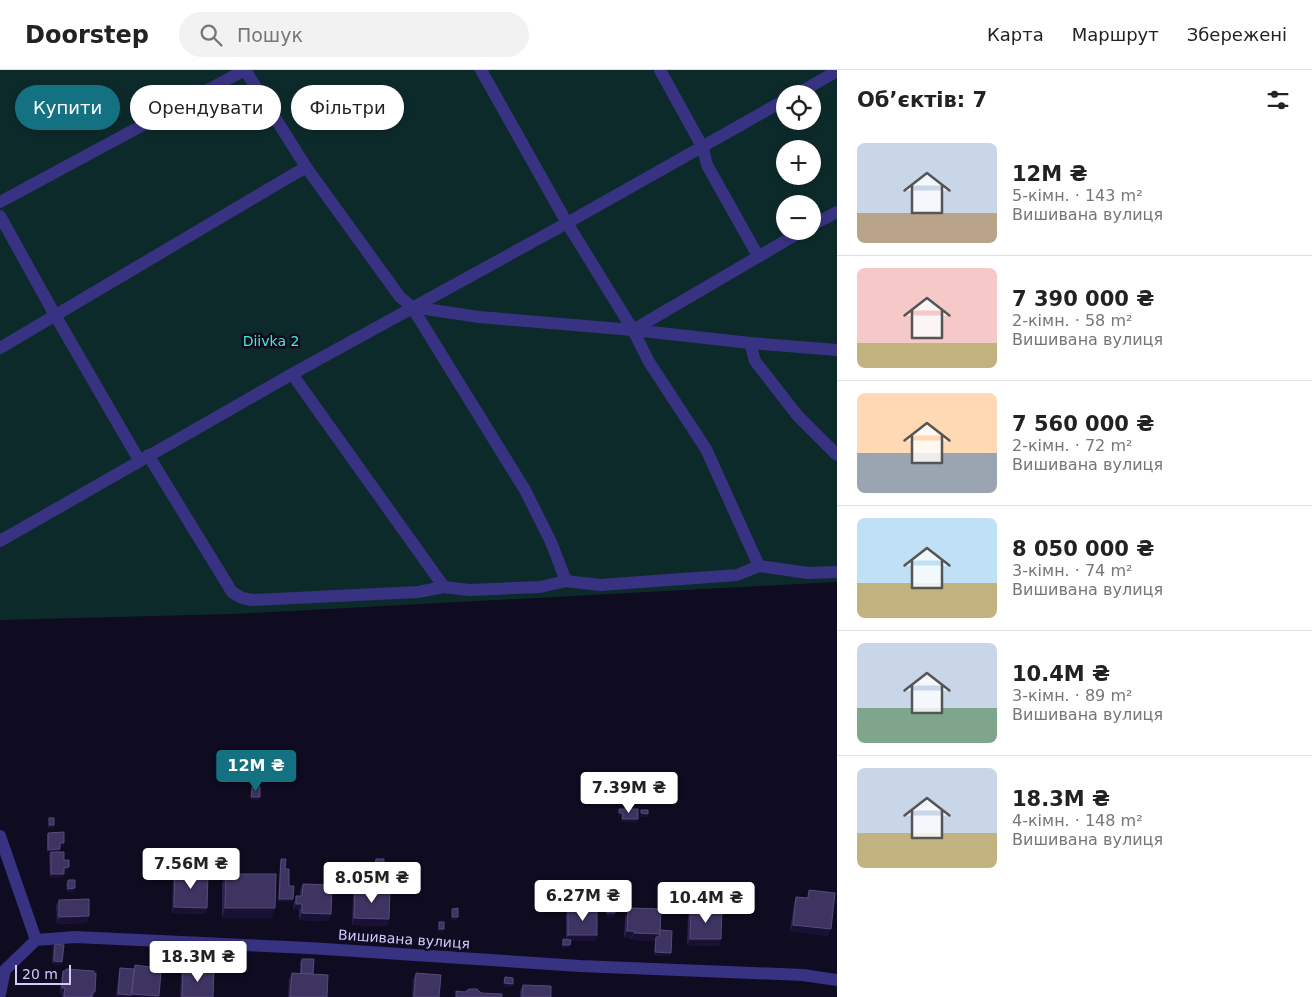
<!DOCTYPE html>
<html lang="uk">
<meta charset="utf-8">
<style>
body{margin:0;font-family:"DejaVu Sans",sans-serif;background:#f2f2f2;color:#222;height:100vh;display:flex;flex-direction:column;font-size:19px;white-space:nowrap}
*{box-sizing:border-box;margin:0}
p{font-size:16px;color:#767676}
.icon{flex:none;width:28px;height:28px;fill:none;stroke:currentColor;stroke-width:2;stroke-linecap:round;stroke-linejoin:round}
.map{position:relative;flex:1;overflow:hidden}
.details{display:flex;flex-direction:column;background:#fff;width:475px}
.details>*{flex:none}
.hud{position:absolute;left:15px;top:15px;width:475px;height:45px;display:flex;gap:10px}
.tools{position:absolute;left:776px;top:15px;display:grid;gap:10px}
.tools a{display:grid;place-items:center;width:45px;height:45px;border-radius:50%;background:#fff;box-shadow:0 2px 8px #0003;font-size:25px}
.scale{position:absolute;left:15px;bottom:12px;width:56px;box-sizing:border-box;padding-left:5px;border:2px solid #d2caff;border-top:0;font-size:14px;line-height:18px;white-space:nowrap;color:#d2caff;-webkit-text-stroke:4px #0f0b20;paint-order:stroke}
.price{position:absolute;translate:-50% -42px;padding:0 11px;border-radius:5px;background:#fff;color:#222;font-size:16px;line-height:32px;filter:drop-shadow(0 1px 2px #0008)}
.price::after{content:'';position:absolute;left:50%;top:30px;width:15px;height:11px;margin-left:-8px;background:inherit;clip-path:polygon(0 0,100% 0,50% 100%)}
.price.selected{background:#137181;color:#fff}
ul{padding:0;list-style:none}
li{display:flex;align-items:center;gap:15px;height:125px;padding:0 20px}
li+li{border-top:1px solid #e0e0e0}
li span{display:grid;place-items:center;flex:none;width:140px;height:100px;border-radius:8px;color:#555}
li>.icon{margin-inline-start:auto}
span .icon{width:60px;height:60px;fill:#fffc;stroke-width:1}
li b{font-size:21px}
h2{display:flex;justify-content:space-between;align-items:center;height:60px;padding:0 20px;font-size:21px}
.chip{padding:0 18px;border-radius:22px;background:#fff;box-shadow:0 2px 8px #0003;font-size:18px;line-height:45px}
.chip.selected{background:#137181;color:#fff}
header{display:flex;align-items:center;gap:30px;box-sizing:border-box;height:70px;padding:0 25px;background:#fff;border-bottom:1px solid #e0e0e0}
header strong{font-size:24px}
nav{display:flex;gap:28px;margin-inline-start:auto;font-size:18px}
.search{width:350px;height:45px;background:#f2f2f2;display:flex;align-items:center;gap:12px;box-sizing:border-box;padding:0 18px;border-radius:28px;color:#767676;font-size:19px}
main{display:flex;flex:1;min-height:0}
.map>svg:first-child{display:block}
.green{fill:#0d2a2a;fill-rule:evenodd}
.lines{fill:none;stroke-linecap:round;stroke-linejoin:round}
.minor{stroke:#383283;stroke-width:12}
.wall{fill:#2c224f}
.shaded-wall{fill:#191134}
.building{fill:#3e3462;stroke:#554b7b}
.labels{text-anchor:middle;dominant-baseline:central;stroke-width:5;stroke-linejoin:round;paint-order:stroke}
.park-label{font-size:14px;fill:#4ce8c9;stroke:#0f0b20}
.street-label{font-size:14px;fill:#d2caff;stroke:#0f0b20}
</style>
<header>
<strong>Doorstep</strong>
<div class="search"><svg class="icon" aria-label="search" viewBox="0 0 24 24"><circle cx="10" cy="10" r="6"/><path d="M15 15l6 6"/></svg>Пошук</div>
<nav><a>Карта</a><a>Маршрут</a><a>Збережені</a></nav>
</header>
<main>
<div class="map">
<svg width="837" height="927" viewBox="0 0 837 927">
<rect width="100%" height="100%" fill="#0f0b20"/>
<path class="green" d="M0,0h837v512l-604,32 -233,6zM785,24h27v27h-27zM785,79h27v27h-27zM785,134h27v27h-27z"/>
<g class="lines">
<g class="minor">
<path d="M245,0l61,97 94,130 12,10 113,183 26,52 15,39"/>
<path d="M481,0l86,153 66,107 16,32 57,87 53,117"/>
<path d="M660,0l43,78 4,17 51,91"/>
<path d="M797,24l40,-23"/>
<path d="M0,132l245,-132"/>
<path d="M0,146l55,99 84,145"/>
<path d="M812,155l25,-13"/>
<path d="M412,237l67,10 154,13 117,13 87,7"/>
<path d="M633,260l169,-99"/>
<path d="M750,273l5,18 42,54 40,40"/>
<path d="M0,278l306,-181"/>
<path d="M292,304l152,213"/>
<path d="M148,385l84,137 10,6 10,2 166,-8 26,-5 25,3 71,-3 26,-6 34,4 137,-10 22,-9 49,7 29,-1"/>
<path d="M0,471l292,-167 275,-151 218,-123"/>
<path d="M0,766l36,104"/>
<path d="M0,924l5,-24 31,-30 39,-3 234,11 271,18 223,9 34,5"/>
</g>
</g>
<g class="wall">
<path d="M48,763l15,13h-3l-1,6 5,8 4,11h-4l-1,6 -13,1 -1,-23 1,-2h-3v-17z"/>
<path d="M281,789l4,10 4,17 4,13 -1,3h-14l2,-40z"/>
<path d="M384,798l7,6 -1,2 1,11 -1,4 -1,28 -2,7 -35,-1 1,-30 2,-6h25l1,-10 1,-4 1,1v-5z"/>
<path d="M175,801l32,37 -2,6 -33,-1 1,-36z"/>
<path d="M226,804l46,44h-50v-35z"/>
<path d="M332,807l5,8 -1,4h-5v25l-3,7 -29,-1v-10h-6l1,-7 2,-7h4v-5l3,-7 28,1z"/>
<path d="M68,810l6,11 -7,1 -1,-8z"/>
<path d="M809,820l19,46 -38,-5 4,-28 2,-6 11,1z"/>
<path d="M59,830l28,23 -30,1 -1,-18z"/>
<path d="M568,838l29,27 -2,6h-24l-2,7h-7v-5l1,-4h3v-24z"/>
<path d="M691,839l30,30 -2,7 -32,-1 1,-29z"/>
<path d="M628,842l32,18 11,23 -2,3h-15l1,-15 -24,-1v-2h-7l1,-20z"/>
<path d="M55,874l6,21 -9,-1 1,-17z"/>
<path d="M302,889l11,15 14,23h-39l1,-18 3,-6h8v-11z"/>
<path d="M135,895l15,6 8,26h-42l3,-26 1,-3 14,1z"/>
<path d="M183,898l30,29h-33l1,-22z"/>
<path d="M66,899l29,23 -2,5h-31v-3h-2l1,-16 2,-7h2z"/>
<path d="M416,903l23,24h-27l1,-17z"/>
<path d="M523,915l28,12h-31v-6z"/>
</g>
<g class="shaded-wall">
<path d="M251,727h9l-1,4 -9,-1z"/>
<path d="M619,743h4l-1,3h-4z"/>
<path d="M641,743l7,1 -1,3h-7z"/>
<path d="M622,749h16l-2,4 -15,-1z"/>
<path d="M49,755h5l-1,3h-6z"/>
<path d="M60,773h4l-1,3 -4,1z"/>
<path d="M60,779l-1,4h-12l1,-3z"/>
<path d="M177,785h14l-1,4 -14,-1z"/>
<path d="M375,794h9l-1,4 -9,-1z"/>
<path d="M69,797l-1,4h-5l1,-3z"/>
<path d="M51,804h13l-1,3 -13,1z"/>
<path d="M332,815h5l-1,4h-6z"/>
<path d="M381,817h10l-1,4 -10,-1z"/>
<path d="M75,818l-1,3 -7,1 1,-3z"/>
<path d="M279,829h14l-1,3h-14z"/>
<path d="M296,834h6l-3,6h-6z"/>
<path d="M174,837l33,1 -2,6 -33,-1z"/>
<path d="M225,838h50l-3,10h-50z"/>
<path d="M302,843l29,1 -3,7 -29,-1z"/>
<path d="M607,843h8l-1,4h-8z"/>
<path d="M89,846l-2,7 -30,1 2,-7z"/>
<path d="M452,847h6l-1,3h-6z"/>
<path d="M354,848l35,1 -2,7 -35,-1z"/>
<path d="M793,855l38,4 -3,7 -38,-5z"/>
<path d="M439,859h5l-1,4 -5,-1z"/>
<path d="M627,861h7l-3,7h-7z"/>
<path d="M634,863l26,1 -2,7 -2,-4 -1,4 -24,-1z"/>
<path d="M568,865h29l-2,6h-29z"/>
<path d="M690,869h31l-2,7 -32,-1z"/>
<path d="M563,875h7l-1,3h-7z"/>
<path d="M655,882l16,1 -2,3h-15z"/>
<path d="M54,891l8,1 -1,3 -9,-1z"/>
<path d="M504,913l9,1 -2,3h-8z"/>
<path d="M62,918h3l-3,6h-2z"/>
<path d="M118,924l13,1v2h-15z"/>
<path d="M132,924l27,2 -1,1h-27z"/>
</g>
<g class="building">
<path d="M252,717h8v10h-9z"/>
<path d="M619,739h19v10h-16l1,-6h-4z"/>
<path d="M641,740h7v4l-7,-1z"/>
<rect x="49" y="748" width="5" height="7"/>
<path d="M64,762v11h-4v6l-12,1v-17z"/>
<path d="M177,780l14,1v4h-14z"/>
<path d="M51,782h13v8h5v7l-5,1v6h-13z"/>
<path d="M281,789h5l-1,10h4v17h5l-1,13h-14z"/>
<path d="M376,789h8v5h-9z"/>
<rect x="384" y="798" width="7" height="6"/>
<path d="M175,801l33,1 -1,36 -33,-1z"/>
<path d="M226,804h50l-1,34h-50z"/>
<path d="M382,805l10,1 -1,11h-10z"/>
<path d="M332,807h6l-1,8h-5z"/>
<path d="M68,810h7v8l-7,1z"/>
<path d="M303,814l29,1 -1,29 -29,-1v-9h-6v-8h6z"/>
<path d="M355,819l35,1 -1,29 -35,-1z"/>
<path d="M809,820l26,3 -4,36 -38,-4 3,-28 12,1z"/>
<path d="M89,829v17l-30,1v-17z"/>
<rect x="607" y="836" width="8" height="7"/>
<path d="M458,838v9h-6v-8z"/>
<rect x="568" y="838" width="29" height="27"/>
<path d="M631,838l30,1 -1,25 -26,-1v-2h-7l1,-19z"/>
<path d="M691,839l31,1 -1,29h-31z"/>
<rect x="439" y="852" width="5" height="7"/>
<path d="M660,860l12,1 -1,22 -16,-1 1,-15h3z"/>
<path d="M563,869l8,1 -1,5h-7z"/>
<path d="M55,874l9,1 -2,17 -8,-1z"/>
<path d="M302,889h12l-1,15 -12,-1z"/>
<path d="M135,895l15,2v4l11,1 -2,24 -27,-2z"/>
<path d="M120,898l14,1 -3,26 -13,-1z"/>
<path d="M183,898l31,1 -1,28h-31z"/>
<path d="M66,899l28,2v3l2,-1 -1,19h-3v5h-28l1,-9h-3l1,-17h3z"/>
<path d="M292,903l36,2 -1,22h-37z"/>
<path d="M416,903l25,2 -2,22h-25z"/>
<path d="M505,907l8,1v6l-9,-1z"/>
<path d="M523,915l28,1v11h-29z"/>
<path d="M469,919h8l4,4 21,1v3h-46v-6l9,1z"/>
</g>
<g class="labels">
<g class="park-label">
<text x="271" y="271">Diivka 2</text>
</g>
<g class="street-label">
<text transform="translate(404 869) rotate(4)">Вишивана вулиця</text>
</g>
</g>
</svg>
<div class="tools">
<a><svg class="icon" aria-label="locate" viewBox="0 0 24 24"><circle cx="12" cy="12" r="6"/><path d="M12 2v4M12 18v4M2 12h4M18 12h4"/></svg></a>
<a>+</a>
<a>−</a>
</div>
<div class="scale">20 m</div>
<b class="price selected" style="left:256px;top:722px">12M ₴</b>
<b class="price" style="left:629px;top:744px">7.39M ₴</b>
<b class="price" style="left:191px;top:820px">7.56M ₴</b>
<b class="price" style="left:372px;top:834px">8.05M ₴</b>
<b class="price" style="left:583px;top:852px">6.27M ₴</b>
<b class="price" style="left:706px;top:854px">10.4M ₴</b>
<b class="price" style="left:198px;top:913px">18.3M ₴</b>
<div class="hud">
<a class="chip selected">Купити</a>
<a class="chip">Орендувати</a>
<a class="chip">Фільтри</a>
</div>
</div>
<section class="details">
<h2>Об’єктів: 7<svg class="icon" aria-label="filters" viewBox="0 0 24 24"><path d="M4 7h16M4 17h16"/><circle cx="9" cy="7" r="2"/><circle cx="15" cy="17" r="2"/></svg></h2>
<ul>
<li><span style="background:linear-gradient(#c9d6e8 70%,#b9a48a 0)"><svg class="icon" aria-label="home" viewBox="0 0 24 24"><path d="M3 11l9-7 9 7M6 9v11h12V9"/></svg></span><div><b>12M ₴</b><p>5-кімн. · 143 m²</p><p>Вишивана вулиця</p></div></li>
<li><span style="background:linear-gradient(#f6c9c9 75%,#c2b280 0)"><svg class="icon" aria-label="home" viewBox="0 0 24 24"><path d="M3 11l9-7 9 7M6 9v11h12V9"/></svg></span><div><b>7 390 000 ₴</b><p>2-кімн. · 58 m²</p><p>Вишивана вулиця</p></div></li>
<li><span style="background:linear-gradient(#ffd9b3 60%,#9aa5b1 0)"><svg class="icon" aria-label="home" viewBox="0 0 24 24"><path d="M3 11l9-7 9 7M6 9v11h12V9"/></svg></span><div><b>7 560 000 ₴</b><p>2-кімн. · 72 m²</p><p>Вишивана вулиця</p></div></li>
<li><span style="background:linear-gradient(#bfe0f5 65%,#c2b280 0)"><svg class="icon" aria-label="home" viewBox="0 0 24 24"><path d="M3 11l9-7 9 7M6 9v11h12V9"/></svg></span><div><b>8 050 000 ₴</b><p>3-кімн. · 74 m²</p><p>Вишивана вулиця</p></div></li>
<li><span style="background:linear-gradient(#c9d6e8 65%,#7fa58c 0)"><svg class="icon" aria-label="home" viewBox="0 0 24 24"><path d="M3 11l9-7 9 7M6 9v11h12V9"/></svg></span><div><b>10.4M ₴</b><p>3-кімн. · 89 m²</p><p>Вишивана вулиця</p></div></li>
<li><span style="background:linear-gradient(#c9d6e8 65%,#c2b280 0)"><svg class="icon" aria-label="home" viewBox="0 0 24 24"><path d="M3 11l9-7 9 7M6 9v11h12V9"/></svg></span><div><b>18.3M ₴</b><p>4-кімн. · 148 m²</p><p>Вишивана вулиця</p></div></li>
</ul>
</section>
</main>
